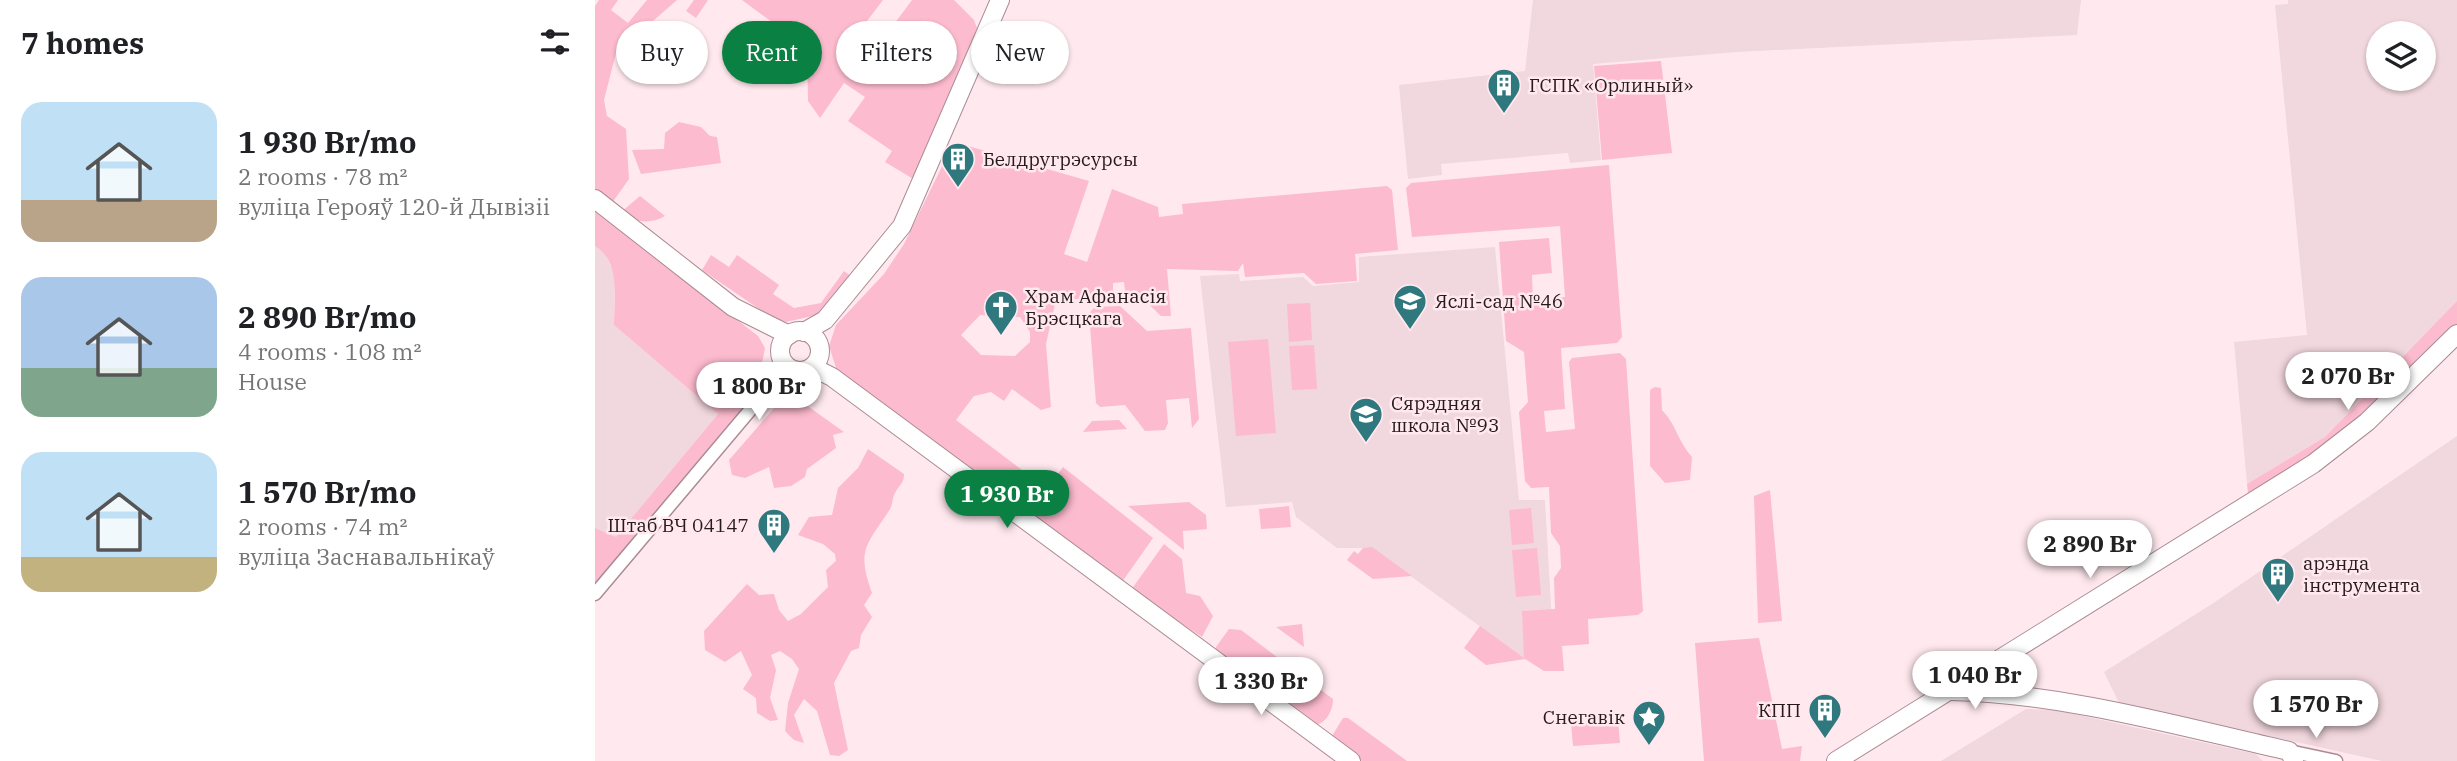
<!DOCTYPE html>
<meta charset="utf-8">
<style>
body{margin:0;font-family:"IBM Plex Serif",serif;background:#f2f2f2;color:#202124;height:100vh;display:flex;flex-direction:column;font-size:26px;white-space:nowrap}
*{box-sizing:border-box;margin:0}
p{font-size:23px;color:#757577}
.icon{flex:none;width:38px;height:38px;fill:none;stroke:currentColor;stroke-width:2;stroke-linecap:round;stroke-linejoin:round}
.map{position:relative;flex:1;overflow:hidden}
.details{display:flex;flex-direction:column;background:#fff;width:595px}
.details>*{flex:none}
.hud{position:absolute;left:21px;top:21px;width:665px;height:63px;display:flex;gap:14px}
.buttons{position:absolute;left:1771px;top:21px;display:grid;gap:14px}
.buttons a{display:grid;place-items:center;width:70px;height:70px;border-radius:50%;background:#fff;box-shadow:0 2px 5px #0004;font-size:35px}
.price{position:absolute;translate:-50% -60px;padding:0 16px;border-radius:24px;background:#fff;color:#222;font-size:23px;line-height:46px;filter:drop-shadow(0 2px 4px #0008)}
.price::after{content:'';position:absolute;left:50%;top:42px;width:21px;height:16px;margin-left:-10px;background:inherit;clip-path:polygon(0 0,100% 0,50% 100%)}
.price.selected{background:#0b8043;color:#fff}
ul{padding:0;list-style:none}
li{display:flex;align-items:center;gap:21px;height:175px;padding:0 21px}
li span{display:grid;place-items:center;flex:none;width:196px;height:140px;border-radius:21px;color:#555}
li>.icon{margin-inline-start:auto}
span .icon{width:84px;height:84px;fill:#fffc;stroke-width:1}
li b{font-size:30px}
h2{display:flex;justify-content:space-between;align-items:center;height:84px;padding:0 21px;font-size:30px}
.pill{padding:0 24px;border-radius:32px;background:#fff;box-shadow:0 2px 5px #0004;font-size:24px;line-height:63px}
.pill.selected{background:#0b8043;color:#fff}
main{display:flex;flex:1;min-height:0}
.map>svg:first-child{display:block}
.built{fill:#f1d7de;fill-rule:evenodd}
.green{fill:#fcbbce;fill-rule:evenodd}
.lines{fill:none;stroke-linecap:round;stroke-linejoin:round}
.street-casing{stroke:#ab8b94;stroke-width:15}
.secondary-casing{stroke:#ab8b94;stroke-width:20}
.street{stroke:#fff;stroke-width:12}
.secondary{stroke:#fff;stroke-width:18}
.labels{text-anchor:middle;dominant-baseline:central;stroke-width:5;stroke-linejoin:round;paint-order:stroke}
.poi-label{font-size:19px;fill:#261a1d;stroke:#ffe9ef;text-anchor:start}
</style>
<main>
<section class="details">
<h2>7 homes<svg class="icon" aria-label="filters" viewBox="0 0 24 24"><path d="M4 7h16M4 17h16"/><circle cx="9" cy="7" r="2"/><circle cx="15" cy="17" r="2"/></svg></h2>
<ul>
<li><span style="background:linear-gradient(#bfe0f5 70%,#b9a48a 0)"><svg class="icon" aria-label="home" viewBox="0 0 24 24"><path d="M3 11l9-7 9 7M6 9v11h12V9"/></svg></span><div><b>1 930 Br/mo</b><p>2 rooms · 78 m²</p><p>вуліца Герояў 120-й Дывізіі</p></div></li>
<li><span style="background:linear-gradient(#a9c7e8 65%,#7fa58c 0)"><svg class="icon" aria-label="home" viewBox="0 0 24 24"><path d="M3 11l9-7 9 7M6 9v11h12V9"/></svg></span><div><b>2 890 Br/mo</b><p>4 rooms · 108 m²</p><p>House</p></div></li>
<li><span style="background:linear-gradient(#bfe0f5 75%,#c2b280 0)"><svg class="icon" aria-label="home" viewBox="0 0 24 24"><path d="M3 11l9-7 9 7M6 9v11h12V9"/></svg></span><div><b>1 570 Br/mo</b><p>2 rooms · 74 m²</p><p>вуліца Заснавальнікаў</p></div></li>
</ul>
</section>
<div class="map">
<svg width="1862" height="761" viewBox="0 0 1862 761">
<rect width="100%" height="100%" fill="#ffe9ef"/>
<g class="built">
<path d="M938,0h548l-4,35 -340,17 -144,12 8,96 -31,3 -2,-10 -127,11 1,11 -34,4 -9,-94 126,-14z"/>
<path d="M1693,0h169v301l-132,136 -78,47 -13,-142 73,-7 -32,-330 13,-1zM1783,33h46v46h-46z"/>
<path d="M0,246l9,5 11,25 -1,49 104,89 -102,123 -21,-9z"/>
<path d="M900,247l24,253h26l9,157 -29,2 -153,-111h-35l-41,-31 -4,-15 -66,5 -26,-231 39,-2 1,7 63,-4 10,9 46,-4v-25z"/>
<path d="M1862,436v325h-75l-263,-58 -15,-31 111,-70z"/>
<path d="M1431,709l30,1 200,44 7,7h-322z"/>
</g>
<g class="green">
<path d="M4,0h19l-7,10 17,13 19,-23h30l-61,53 -12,47 3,16 19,13 3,50 -17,24 -17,-14v-183z"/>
<path d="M99,0h14l-12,18 -10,-7z"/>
<path d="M147,0h141l-19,25 -8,37 23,5 7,-32 26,-35h42l20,20 3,8 -62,152 -30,-18 7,-11 -44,-30 17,-24 -21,-14 -24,35 -12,-17 -1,-53z"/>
<path d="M1066,61l11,92 -70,7 -8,-94z"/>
<path d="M84,122l22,5 9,9 7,1 4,26 -80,11 -9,-24 32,-1 1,-16z"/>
<path d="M366,144l35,10 25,3 2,5 66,19 -25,73 23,8 25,-73 46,18 1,10 24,-3 -1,-10 205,-18 5,4 6,60 -43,4 2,27 -41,3 -12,-11 -59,4 -2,-14 -5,8 -71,-2 4,47h-10l-27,-26 -8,8 -2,-16 -11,1v14l-57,3 -10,44 5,63 -10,3 -29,-21 -8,12 -13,-9 -17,4 -18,24 74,56 -23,30 -170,-135 -8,-25 7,-21 48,-51 20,-30 48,-98zM385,315l40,2 10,15v10l-15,14 -34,-1 -20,-20z"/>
<path d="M1014,165l13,172 -5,6 -56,5 4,61 -21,2 2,21 29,-3 -6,-67 3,-4 48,-5 6,6 17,252 -5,4 -50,4 1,25 -27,2 2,25h-20l-19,-12 -39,6 -22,-17 16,-22 44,32 -2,-47 33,-2 -1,-31 7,-10 -1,-22 -9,-13 -2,-46 -18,1 -6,-7 -6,-69 9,-10 -4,-50 -18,-11 -7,-99 50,-4 3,35 -20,2 1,25 32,-3 -5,-71 -148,11 -6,-49 5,-5z"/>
<path d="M45,196l25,20c-16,9 -30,6 -45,-3z"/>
<path d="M0,210l163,126 7,12 -5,25 -8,9 12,9 -169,200v-63l21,9 102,-123 -104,-89c0,-26 7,-64 -19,-79z"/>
<path d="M116,255l18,12 8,-12 42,30 -6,9 21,14 27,-5 23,-32 8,6 -35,38 -31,7 -15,-5 -69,-47z"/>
<path d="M1862,301v33l-90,88 -118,80 -2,-18 78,-47z"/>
<path d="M715,303l2,37 -23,2 -2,-38z"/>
<path d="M525,306l27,25 44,-3 8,91 -7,9 -3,-30 -23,2 2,23 -3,7 -20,1 -20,-26 -25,2 -4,-4 -7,-90 6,-6z"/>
<path d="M673,339l8,94 -40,3 -8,-94z"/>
<path d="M719,345l3,44 -25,1 -3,-44z"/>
<path d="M1060,387l6,1 1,22c14,14 16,32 30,47l-2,23 -25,3 -15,-17v-76z"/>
<path d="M193,392l56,40 -11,3 3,13 -29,21 -2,8 -14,9 -17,2 -5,-21 -24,11 -13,-3 -3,-15z"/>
<path d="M524,420l8,9 -44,3 9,-11z"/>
<path d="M273,449l36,25c0,10 -5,11 -9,19 -3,5 -2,11 -5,16 -23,36 -34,40 -18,84l-8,12 8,12 -11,18 -2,13 -8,3 -17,32 14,67 -9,6 -9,-1 -13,-44 -13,-12 -10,16 10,28 -10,-3 -9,-9 3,-28 11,-34 -7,-10 -12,-8 -9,4 5,15 -6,28 8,22 -8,1 -13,-8 -1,-15 -13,-9 9,-14 -11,-24 -16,11 -20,-12 -1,-19 43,-47 12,11 15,-1 5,16 9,11 13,-7 27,-27 -2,-17 10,-9 -1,-7 -12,-10 -25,-9 11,-18 23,-2 6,-27 20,-20z"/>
<path d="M468,467l90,71 -31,44 -93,-68z"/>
<path d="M1175,490l12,131 -24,2 -4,-127z"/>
<path d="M594,502l17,13 1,14 -24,2 1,19 -56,-44z"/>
<path d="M694,506l2,21 -30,2 -2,-20z"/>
<path d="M936,508l3,35 -22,2 -3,-35z"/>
<path d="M569,544l18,15 4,34 14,3 13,20 -11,21 -71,-47z"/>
<path d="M777,547l40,29 -39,3 -26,-19 7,-9 4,3 5,-6z"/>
<path d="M942,548l4,47 -25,2 -4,-47z"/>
<path d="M707,624l2,23 -28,-20z"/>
<path d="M634,629l12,1 92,69c0,13 -8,25 -20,27l-97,-71v-8z"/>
<path d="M1164,638l23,111 20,-3 -2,15h-96l-9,-118z"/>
<path d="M748,718h5l59,43h-45l-30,-25z"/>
<path d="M1023,720l2,23 -47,3 -2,-23z"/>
</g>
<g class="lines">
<defs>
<g id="street">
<path d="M178,382l24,-11"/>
<path d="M0,594l178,-211 11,-21"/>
<path d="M1694,751l47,10"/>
</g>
<g id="secondary">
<path d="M0,199l138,108 56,28"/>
<circle cx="205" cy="351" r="20"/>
<path d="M209,332l21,-12 77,-94 98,-226"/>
<path d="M217,367l20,10 519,384"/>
<path d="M1357,691c115,3 226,35 337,60l5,10"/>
<path d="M1241,761l477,-297 54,-42 90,-88"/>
</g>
</defs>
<use href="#street" class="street-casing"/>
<use href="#secondary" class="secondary-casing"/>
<use href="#street" class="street"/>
<use href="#secondary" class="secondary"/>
</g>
<defs>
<symbol id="building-pin" viewBox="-11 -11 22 30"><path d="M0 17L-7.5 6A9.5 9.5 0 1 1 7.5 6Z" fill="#2f787e" stroke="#ffe9ef"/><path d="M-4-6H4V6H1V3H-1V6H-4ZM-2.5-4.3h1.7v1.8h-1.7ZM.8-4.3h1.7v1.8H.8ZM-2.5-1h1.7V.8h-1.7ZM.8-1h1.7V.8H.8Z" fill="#fff"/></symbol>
<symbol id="school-pin" viewBox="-11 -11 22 30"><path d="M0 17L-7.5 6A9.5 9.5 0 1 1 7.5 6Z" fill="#2f787e" stroke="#ffe9ef"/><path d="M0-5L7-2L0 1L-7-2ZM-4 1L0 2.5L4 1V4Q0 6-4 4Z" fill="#fff"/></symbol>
<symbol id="church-pin" viewBox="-11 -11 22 30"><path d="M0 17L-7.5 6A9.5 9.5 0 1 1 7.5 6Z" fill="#2f787e" stroke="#ffe9ef"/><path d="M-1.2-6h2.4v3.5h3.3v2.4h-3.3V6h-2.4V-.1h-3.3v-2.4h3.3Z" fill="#fff"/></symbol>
<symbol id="sight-pin" viewBox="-11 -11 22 30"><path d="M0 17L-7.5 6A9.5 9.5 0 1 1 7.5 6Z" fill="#2f787e" stroke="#ffe9ef"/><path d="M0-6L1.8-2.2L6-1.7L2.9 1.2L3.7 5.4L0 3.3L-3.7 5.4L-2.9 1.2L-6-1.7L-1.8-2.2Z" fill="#fff"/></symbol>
</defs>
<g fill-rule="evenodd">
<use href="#building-pin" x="890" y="66" width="38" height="52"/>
<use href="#building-pin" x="344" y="140" width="38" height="52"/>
<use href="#school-pin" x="796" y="282" width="38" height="52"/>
<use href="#church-pin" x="387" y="288" width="38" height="52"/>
<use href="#school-pin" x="752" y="395" width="38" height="52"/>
<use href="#building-pin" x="160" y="506" width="38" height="52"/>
<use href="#building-pin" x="1664" y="555" width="38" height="52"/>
<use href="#building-pin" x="1211" y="691" width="38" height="52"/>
<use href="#sight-pin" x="1035" y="698" width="38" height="52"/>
</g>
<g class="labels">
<g class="poi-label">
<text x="934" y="85">ГСПК «Орлиный»</text>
<text x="388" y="159">Белдругрэсурсы</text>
<text x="430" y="296">Храм Афанасія<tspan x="430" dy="22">Брэсцкага</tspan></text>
<text x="840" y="301">Яслі-сад №46</text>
<text x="796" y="403">Сярэдняя<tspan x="796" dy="22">школа №93</tspan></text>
<text x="154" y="525" text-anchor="end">Штаб ВЧ 04147</text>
<text x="1708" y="563">арэнда<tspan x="1708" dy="22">інструмента</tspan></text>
<text x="1206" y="710" text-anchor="end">КПП</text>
<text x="1030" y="717" text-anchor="end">Снегавік</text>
</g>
</g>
</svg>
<div class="buttons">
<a><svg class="icon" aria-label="layers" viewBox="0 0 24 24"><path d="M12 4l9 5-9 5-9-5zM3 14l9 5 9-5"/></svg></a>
</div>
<b class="price" style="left:1753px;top:412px">2 070 Br</b>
<b class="price" style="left:164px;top:422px">1 800 Br</b>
<b class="price selected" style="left:412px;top:530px">1 930 Br</b>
<b class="price" style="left:1495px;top:580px">2 890 Br</b>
<b class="price" style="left:1380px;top:711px">1 040 Br</b>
<b class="price" style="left:666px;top:717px">1 330 Br</b>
<b class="price" style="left:1721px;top:740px">1 570 Br</b>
<div class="hud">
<a class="pill">Buy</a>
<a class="pill selected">Rent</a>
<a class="pill">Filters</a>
<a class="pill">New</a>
</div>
</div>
</main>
